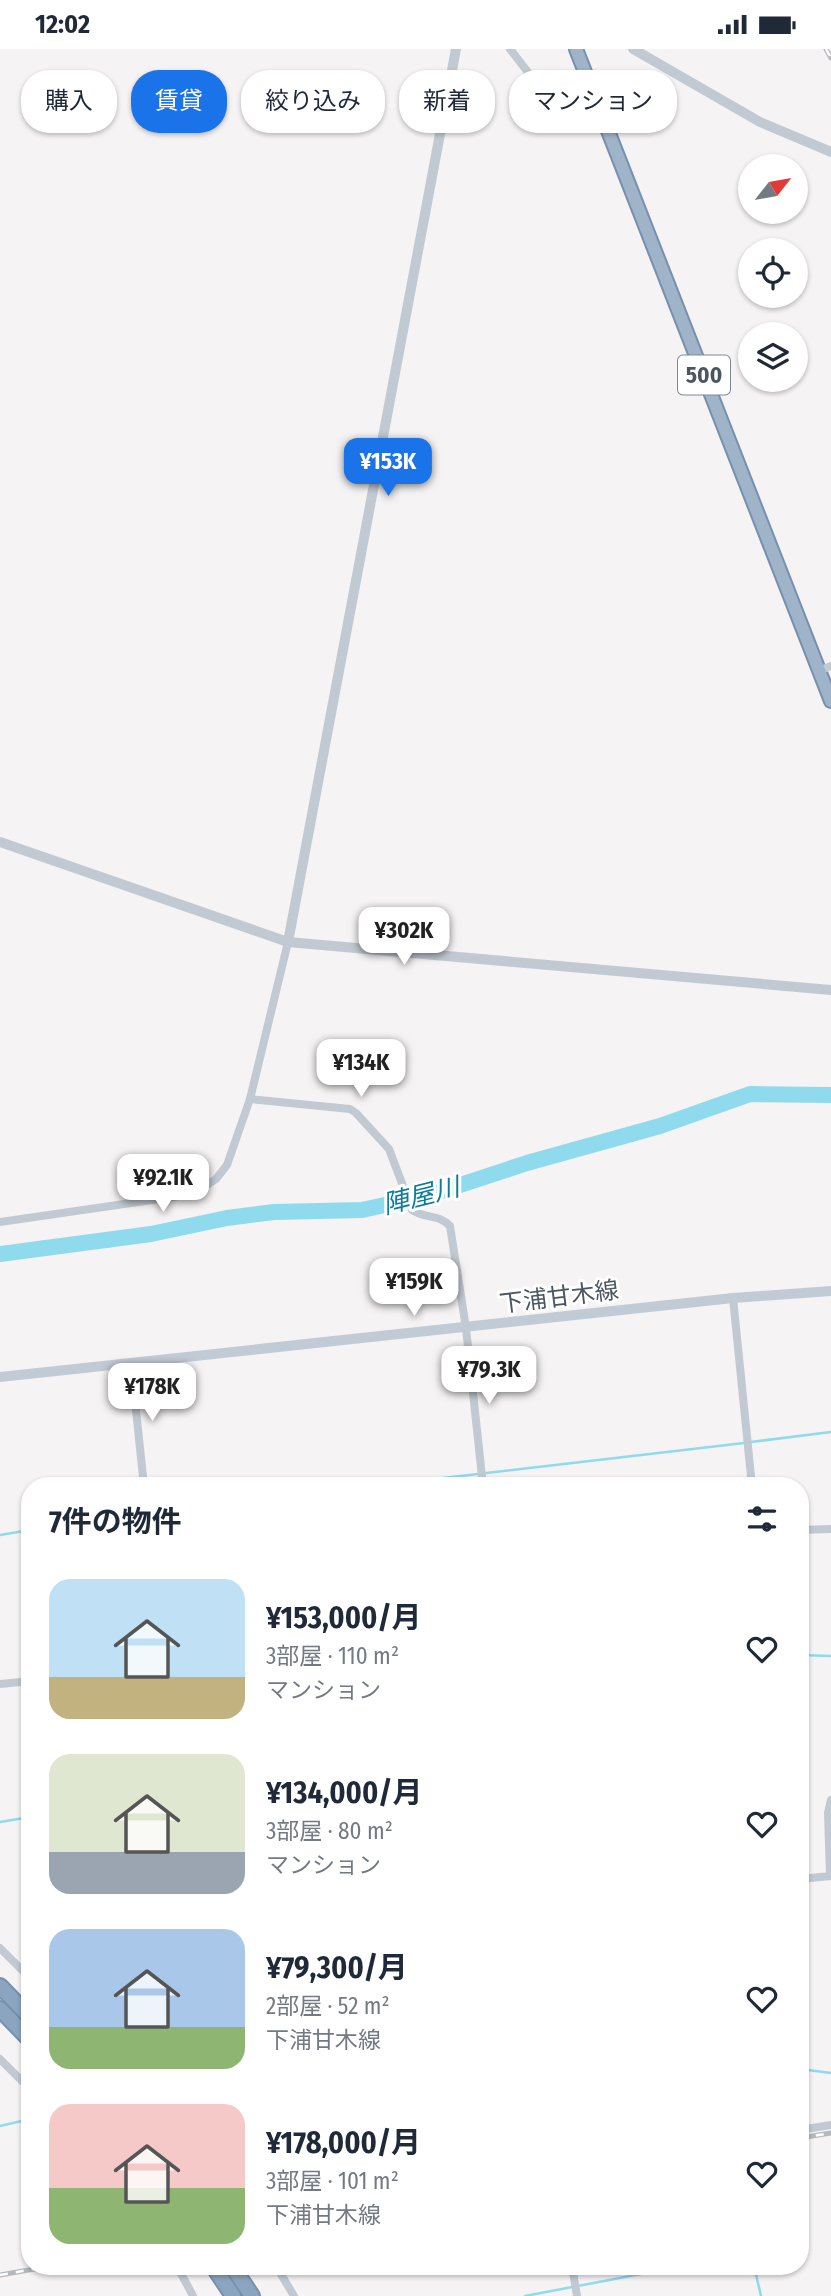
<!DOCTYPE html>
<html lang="ja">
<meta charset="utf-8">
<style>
body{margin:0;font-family:"Fira Sans Condensed","Noto Sans JP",sans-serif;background:#f6f6f7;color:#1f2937;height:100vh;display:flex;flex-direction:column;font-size:26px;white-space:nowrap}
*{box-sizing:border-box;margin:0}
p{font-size:23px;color:#747a83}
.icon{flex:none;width:38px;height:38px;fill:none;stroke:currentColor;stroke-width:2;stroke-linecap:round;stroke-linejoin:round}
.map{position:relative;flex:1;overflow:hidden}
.details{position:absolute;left:21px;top:1428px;width:788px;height:798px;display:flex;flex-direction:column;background:#fff;border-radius:28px;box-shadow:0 2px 5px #0004}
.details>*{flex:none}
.hud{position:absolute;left:21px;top:21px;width:789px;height:63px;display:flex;gap:14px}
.needle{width:46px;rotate:59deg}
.tools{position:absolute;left:738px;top:105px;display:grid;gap:14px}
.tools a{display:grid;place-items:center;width:70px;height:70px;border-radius:50%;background:#fff;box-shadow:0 2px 5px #0004;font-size:35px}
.price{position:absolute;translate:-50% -60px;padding:0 16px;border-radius:14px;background:#fff;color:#222;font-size:23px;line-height:46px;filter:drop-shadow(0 2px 4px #0008)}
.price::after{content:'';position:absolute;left:50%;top:42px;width:21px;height:16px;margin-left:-10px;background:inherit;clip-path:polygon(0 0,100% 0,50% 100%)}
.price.active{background:#1a73e8;color:#fff}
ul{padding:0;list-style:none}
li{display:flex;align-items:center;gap:21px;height:175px;padding:0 28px}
li span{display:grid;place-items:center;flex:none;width:196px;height:140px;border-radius:21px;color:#555}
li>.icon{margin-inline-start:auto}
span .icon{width:84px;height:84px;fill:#fffc;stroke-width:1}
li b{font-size:30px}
h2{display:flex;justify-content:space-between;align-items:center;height:84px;padding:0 28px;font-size:30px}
.pill{padding:0 24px;border-radius:28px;background:#fff;box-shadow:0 2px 5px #0004;font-size:24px;line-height:63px}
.pill.active{background:#1a73e8;color:#fff}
.status{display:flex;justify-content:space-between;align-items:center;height:49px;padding:0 35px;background:#fff;direction:ltr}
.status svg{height:19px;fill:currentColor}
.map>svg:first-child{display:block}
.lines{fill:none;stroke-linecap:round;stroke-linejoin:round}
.stream{stroke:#90daee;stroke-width:2.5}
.river{stroke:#90daee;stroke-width:16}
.trunk-casing{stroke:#7690ad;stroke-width:16}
.motorway-casing{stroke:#7690ad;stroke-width:18}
.minor{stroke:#c1cad2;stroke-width:8}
.tertiary{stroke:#c1cad2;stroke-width:10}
.secondary{stroke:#c1cbd6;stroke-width:10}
.trunk{stroke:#9fb4c9;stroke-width:12}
.motorway{stroke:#8ba5c1;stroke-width:14}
.rail-casing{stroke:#b5b8bd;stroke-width:5}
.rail{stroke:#fff;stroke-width:2.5;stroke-dasharray:8;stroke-linecap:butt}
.labels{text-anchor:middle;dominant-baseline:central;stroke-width:6;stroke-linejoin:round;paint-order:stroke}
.shield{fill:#fff;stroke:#808990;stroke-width:2}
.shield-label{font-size:23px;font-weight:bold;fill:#4a5661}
.street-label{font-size:24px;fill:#4a5661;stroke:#fff}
.water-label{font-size:26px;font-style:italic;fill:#0c7c9b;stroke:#fff}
</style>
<div class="status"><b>12:02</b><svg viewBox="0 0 49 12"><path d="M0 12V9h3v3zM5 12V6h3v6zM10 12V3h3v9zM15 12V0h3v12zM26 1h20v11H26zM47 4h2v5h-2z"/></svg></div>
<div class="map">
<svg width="831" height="2247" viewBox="0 0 831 2247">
<rect width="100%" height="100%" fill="#f5f3f3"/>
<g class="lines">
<g class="stream">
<path d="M751,1393l80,-10"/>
<path d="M374,1437l370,-43"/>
<path d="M0,1486l30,-5"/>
<path d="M800,1606l31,1"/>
<path d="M0,1773l30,-5"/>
<path d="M800,2020l31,4"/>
<path d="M0,2077l30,-7"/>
<path d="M754,2217l7,30"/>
<path d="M525,2247l158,-30"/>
</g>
<path class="river" d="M0,1205l151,-20 76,-16 47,-6 88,-2 68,-15 97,-32 133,-37 90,-32 81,1"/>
<defs>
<path id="trunk" d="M576,0l255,652"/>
<g id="motorway">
<path d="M0,1937l30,31"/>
<path d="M0,1960l30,31"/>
<path d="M213,2217l20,30"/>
<path d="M232,2217l20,30"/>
</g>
</defs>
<use href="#trunk" class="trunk-casing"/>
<use href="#motorway" class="motorway-casing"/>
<g class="minor">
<path d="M510,0l45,58 9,3 31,-7"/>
<path d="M819,622l12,-5"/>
<path d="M250,1050l100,10 6,4 33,36 23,61c13,9 27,4 38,16l16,102 17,158"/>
<path d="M0,1173l193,-28 23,-15 11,-14 23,-66 38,-157"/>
<path d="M733,1249l19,188"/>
<path d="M131,1314l13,123"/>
<path d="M800,1481l31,-1"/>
<path d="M0,1635l30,-3"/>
<path d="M830,1827l-2,-63 3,-13"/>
<path d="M800,1830l31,-3"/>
<path d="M0,1899l30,30"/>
<path d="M0,2010l30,30"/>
<path d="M800,2081l31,-5"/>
<path d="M177,2217l16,30"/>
<path d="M276,2217l18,30"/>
<path d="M572,2217l5,30"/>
</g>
<g class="tertiary">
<path d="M633,0l127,73 71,30"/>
<path d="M0,793l288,100 543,48"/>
<path d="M288,893l168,-893"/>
</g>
<path class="secondary" d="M0,1328l733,-79 98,-7"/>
<use href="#trunk" class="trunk"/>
<use href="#motorway" class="motorway"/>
<defs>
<g id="rail">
<path d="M826,0l5,9"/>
<path d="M800,2089l31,-5"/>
<path d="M0,2226l51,-9"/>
</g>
</defs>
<use href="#rail" class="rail-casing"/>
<use href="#rail" class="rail"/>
</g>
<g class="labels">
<rect class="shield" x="678" y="306.5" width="52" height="39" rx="5"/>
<g class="shield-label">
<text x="704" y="326">500</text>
</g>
<g class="street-label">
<text transform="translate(559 1248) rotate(-7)">下浦甘木線</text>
</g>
<g class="water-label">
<text transform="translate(421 1147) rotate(-14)">陣屋川</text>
</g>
</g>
</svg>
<div class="tools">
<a><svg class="needle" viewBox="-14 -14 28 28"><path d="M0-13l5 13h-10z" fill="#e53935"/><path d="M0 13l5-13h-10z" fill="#747a83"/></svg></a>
<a><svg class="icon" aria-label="locate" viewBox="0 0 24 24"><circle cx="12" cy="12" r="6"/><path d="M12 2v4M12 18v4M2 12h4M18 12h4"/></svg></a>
<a><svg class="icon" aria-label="layers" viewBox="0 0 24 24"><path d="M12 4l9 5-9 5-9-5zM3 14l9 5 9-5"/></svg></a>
</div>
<b class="price active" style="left:388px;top:449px">¥153K</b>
<b class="price" style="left:404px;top:918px">¥302K</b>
<b class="price" style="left:361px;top:1050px">¥134K</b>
<b class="price" style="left:163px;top:1165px">¥92.1K</b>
<b class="price" style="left:414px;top:1269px">¥159K</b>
<b class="price" style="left:489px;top:1357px">¥79.3K</b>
<b class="price" style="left:152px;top:1374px">¥178K</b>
<div class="hud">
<a class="pill">購入</a>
<a class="pill active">賃貸</a>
<a class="pill">絞り込み</a>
<a class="pill">新着</a>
<a class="pill">マンション</a>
</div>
<section class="details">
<h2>7件の物件<svg class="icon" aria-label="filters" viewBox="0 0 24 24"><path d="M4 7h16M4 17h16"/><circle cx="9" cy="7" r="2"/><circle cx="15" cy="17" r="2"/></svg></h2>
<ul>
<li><span style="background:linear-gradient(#bfe0f5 70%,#c2b280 0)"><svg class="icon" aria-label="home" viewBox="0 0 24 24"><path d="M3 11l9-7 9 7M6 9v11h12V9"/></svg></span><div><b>¥153,000/月</b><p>3部屋 · 110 m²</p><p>マンション</p></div><svg class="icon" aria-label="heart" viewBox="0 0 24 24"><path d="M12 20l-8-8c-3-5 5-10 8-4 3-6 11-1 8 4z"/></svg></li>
<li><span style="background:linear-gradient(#dfe7d0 70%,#9aa5b1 0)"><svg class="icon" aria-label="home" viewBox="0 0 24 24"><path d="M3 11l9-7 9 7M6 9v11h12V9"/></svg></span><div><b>¥134,000/月</b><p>3部屋 · 80 m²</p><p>マンション</p></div><svg class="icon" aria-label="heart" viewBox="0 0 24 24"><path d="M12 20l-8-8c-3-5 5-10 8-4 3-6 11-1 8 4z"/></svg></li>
<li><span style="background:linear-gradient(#a9c7e8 70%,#8fb573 0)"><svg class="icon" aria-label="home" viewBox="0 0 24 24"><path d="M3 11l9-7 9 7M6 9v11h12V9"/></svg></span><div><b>¥79,300/月</b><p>2部屋 · 52 m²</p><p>下浦甘木線</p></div><svg class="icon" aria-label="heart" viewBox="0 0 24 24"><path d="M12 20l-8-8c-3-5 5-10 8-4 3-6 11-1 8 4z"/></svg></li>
<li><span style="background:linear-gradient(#f6c9c9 60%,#8fb573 0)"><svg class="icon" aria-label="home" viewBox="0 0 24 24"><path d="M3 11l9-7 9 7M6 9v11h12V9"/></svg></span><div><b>¥178,000/月</b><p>3部屋 · 101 m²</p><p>下浦甘木線</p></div><svg class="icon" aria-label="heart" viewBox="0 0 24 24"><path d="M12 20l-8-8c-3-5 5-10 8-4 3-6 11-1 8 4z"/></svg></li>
</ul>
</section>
</div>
